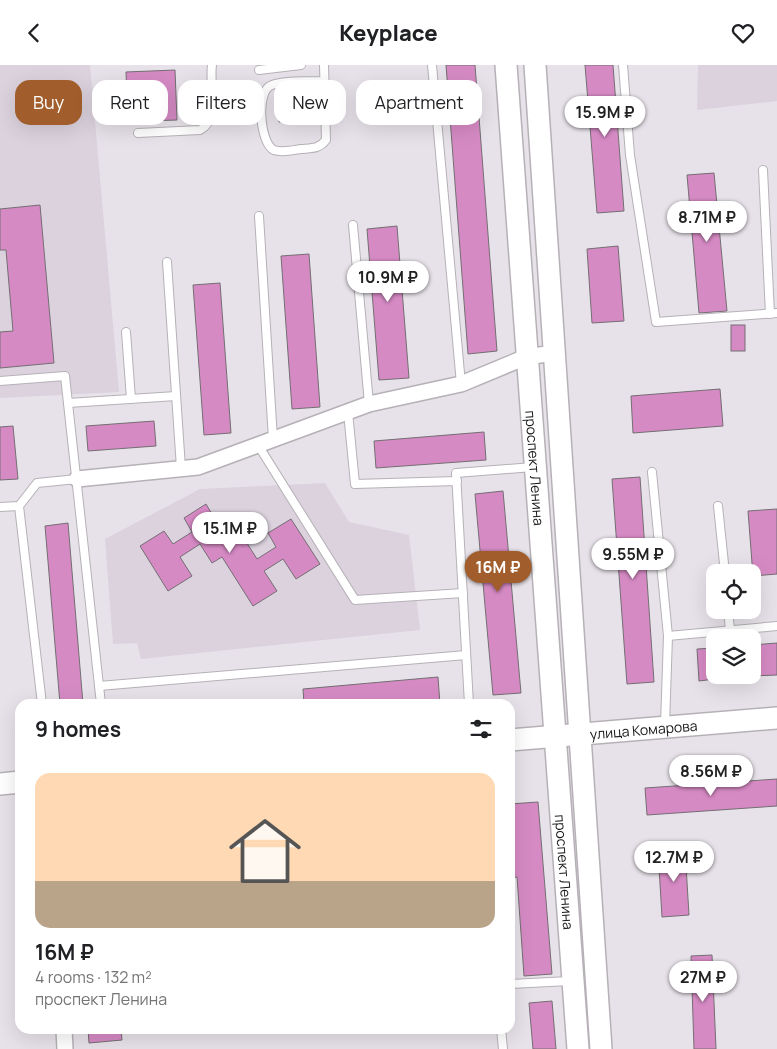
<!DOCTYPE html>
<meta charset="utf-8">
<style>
body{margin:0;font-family:Manrope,sans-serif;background:#f6f6f6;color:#202124;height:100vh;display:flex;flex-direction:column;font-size:19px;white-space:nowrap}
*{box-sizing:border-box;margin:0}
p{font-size:16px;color:#757577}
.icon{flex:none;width:28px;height:28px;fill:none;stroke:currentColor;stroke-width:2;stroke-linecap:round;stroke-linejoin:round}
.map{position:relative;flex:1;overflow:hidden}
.side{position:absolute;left:15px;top:634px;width:500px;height:335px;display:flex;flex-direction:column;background:#fff;border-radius:15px;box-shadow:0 5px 20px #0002}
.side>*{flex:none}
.hud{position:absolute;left:15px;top:15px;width:500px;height:45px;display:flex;gap:10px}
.fabs{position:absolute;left:706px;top:499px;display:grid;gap:10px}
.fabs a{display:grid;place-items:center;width:55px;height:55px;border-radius:10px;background:#fff;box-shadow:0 5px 20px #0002;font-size:25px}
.price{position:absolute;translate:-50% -42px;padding:0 11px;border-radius:18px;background:#fff;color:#222;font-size:16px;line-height:32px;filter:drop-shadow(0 1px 2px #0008)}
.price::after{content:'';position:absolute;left:50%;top:30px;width:15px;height:11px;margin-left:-8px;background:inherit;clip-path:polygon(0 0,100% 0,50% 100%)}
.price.selected{background:#a15e2c;color:#fff}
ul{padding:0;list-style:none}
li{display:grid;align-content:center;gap:10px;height:265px;padding:0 20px}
li span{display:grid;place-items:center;height:155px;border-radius:15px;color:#555}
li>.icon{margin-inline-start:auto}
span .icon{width:90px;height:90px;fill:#fffc;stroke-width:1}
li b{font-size:21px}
h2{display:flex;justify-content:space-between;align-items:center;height:60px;padding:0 20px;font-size:21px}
.chip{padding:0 18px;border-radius:15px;background:#fff;box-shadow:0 5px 20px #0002;font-size:18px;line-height:45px}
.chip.selected{background:#a15e2c;color:#fff}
header{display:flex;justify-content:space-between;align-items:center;height:65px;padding:0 20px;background:#fff;font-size:22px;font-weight:800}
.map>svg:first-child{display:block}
.built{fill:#dbd2de}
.building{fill:#d68ac4;stroke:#746e73}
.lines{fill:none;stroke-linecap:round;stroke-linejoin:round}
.lane-casing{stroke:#b6b1b7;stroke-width:10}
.street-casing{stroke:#b6b1b7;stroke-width:18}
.secondary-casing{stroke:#b6b1b7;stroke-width:24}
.lane{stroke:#fff;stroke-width:8}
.street{stroke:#fff;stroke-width:15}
.secondary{stroke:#fff;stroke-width:21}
.labels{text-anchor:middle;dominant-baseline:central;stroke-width:4;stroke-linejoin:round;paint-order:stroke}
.street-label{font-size:14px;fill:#171618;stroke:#e7e2e9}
</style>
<header><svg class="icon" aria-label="back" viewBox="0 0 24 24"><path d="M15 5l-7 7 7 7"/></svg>Keyplace<svg class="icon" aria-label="heart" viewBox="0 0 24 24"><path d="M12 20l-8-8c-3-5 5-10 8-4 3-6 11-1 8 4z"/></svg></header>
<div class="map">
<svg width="777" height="984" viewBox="0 0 777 984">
<rect width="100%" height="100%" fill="#e7e2e9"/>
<g class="built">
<path d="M0,0h90l29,327 -119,6z"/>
<path d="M698,0h79v36l-80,9z"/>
<path d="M325,418l24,39 60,13 11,95 -279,29 -4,-16 -24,1 -8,-105 95,-50z"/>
</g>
<g class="building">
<path d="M446,0h29l22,286 -29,3z"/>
<path d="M585,0h28l11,146 -27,2z"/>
<path d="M175,5l2,50 -32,1 -1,-23 -17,1 -1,-27z"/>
<path d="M315,26l1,29 -37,2 -1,-30z"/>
<path d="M714,108l13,138 -28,2 -12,-138z"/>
<path d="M40,140l14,158 -54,5v-36l13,-1 -7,-81h-6v-41z"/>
<path d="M397,161l12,152 -30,2 -12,-151z"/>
<path d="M618,181l6,75 -32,2 -5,-74z"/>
<path d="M309,189l11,153 -28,2 -11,-153z"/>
<path d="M220,218l11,150 -27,2 -11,-150z"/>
<rect x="731" y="260" width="14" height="26"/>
<path d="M720,324l3,37 -90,7 -2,-37z"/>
<path d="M154,356l2,25 -68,5 -2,-25z"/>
<path d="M13,361l5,53 -18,1v-53z"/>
<path d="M484,367l2,28 -110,8 -2,-27z"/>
<path d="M640,412l14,205 -27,2 -15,-205z"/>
<path d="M503,426l18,202 -28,2 -18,-201z"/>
<path d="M206,439l13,22 12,-8 26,41 19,-12 -8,-14 23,-14 29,45 -24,15 -13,-20 -19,12 13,20 -24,15 -31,-49 -10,6 -12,-19 -20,13 12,19 -24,15 -28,-45 24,-15 9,13 19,-12 -8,-14z"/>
<path d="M777,444v65l-24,2 -5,-65z"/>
<path d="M68,458l15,181h-23l-15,-178z"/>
<path d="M777,578v32l-25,1v-31z"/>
<path d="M715,583v31l-16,2 -2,-32z"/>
<path d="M438,612l2,27h-136l-1,-15z"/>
<path d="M777,714v27l-130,9 -2,-27z"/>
<path d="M538,737l14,172 -28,2 -7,-99 -5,1 -2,-74z"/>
<path d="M685,784l4,66 -27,2 -4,-66z"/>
<path d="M712,890l4,94h-22l-3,-93z"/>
<path d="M552,936l4,48h-23l-4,-46z"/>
<path d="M88,964h33l1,11 -33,3z"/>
</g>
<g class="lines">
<defs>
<g id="lane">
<path d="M432,0l29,319"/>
<path d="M623,0l7,90 26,167 121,-9"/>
<path d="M259,5l42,-5"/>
<path d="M323,16c-16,1 -36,-1 -51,4 -17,5 -12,59 2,65 8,3 20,0 27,-1 11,-1 18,0 25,-9l-2,-75"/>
<path d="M138,68l62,-3c20,-10 9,-46 12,-65"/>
<path d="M763,105l7,144"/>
<path d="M259,151l14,223"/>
<path d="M353,160l16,179"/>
<path d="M167,197l14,206"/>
<path d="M126,267l5,67"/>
<path d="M0,316l65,-5 36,328"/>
<path d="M68,338l108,-7"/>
<path d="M348,347l7,72 102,-3"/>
<path d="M258,380l97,155 108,-7"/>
<path d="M652,407l16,164"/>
<path d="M718,441l7,67"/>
<path d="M0,442l19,-1"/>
<path d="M728,545l2,20"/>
<path d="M99,621l367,-31"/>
<path d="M42,639l-23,-198 18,-23 40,-4"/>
<path d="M469,639l-13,-231 77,-6"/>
<path d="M665,660l3,-89 109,-10"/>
<path d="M510,919l60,-3"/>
<path d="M501,964l2,20"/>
</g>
<g id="street">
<path d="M77,414l121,-12 171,-63 92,-20 65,-27 28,-4"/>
<path d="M64,964l1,20"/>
</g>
<g id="secondary">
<path id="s1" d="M506,0l72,984"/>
<path d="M535,0l66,984"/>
<path id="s2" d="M510,675l267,-22"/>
<path d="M0,719l20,-2"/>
</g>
</defs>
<use href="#lane" class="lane-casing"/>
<use href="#street" class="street-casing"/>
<use href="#secondary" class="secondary-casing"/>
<use href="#lane" class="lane"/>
<use href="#street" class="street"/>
<use href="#secondary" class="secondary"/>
</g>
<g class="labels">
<g class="street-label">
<text stroke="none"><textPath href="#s1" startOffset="404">проспект Ленина</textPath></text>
<text stroke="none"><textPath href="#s2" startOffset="134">улица Комарова</textPath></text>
<text stroke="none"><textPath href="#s1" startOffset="809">проспект Ленина</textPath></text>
</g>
</g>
</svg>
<div class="fabs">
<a><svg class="icon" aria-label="locate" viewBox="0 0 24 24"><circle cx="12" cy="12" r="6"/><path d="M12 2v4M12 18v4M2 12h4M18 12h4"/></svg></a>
<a><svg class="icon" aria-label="layers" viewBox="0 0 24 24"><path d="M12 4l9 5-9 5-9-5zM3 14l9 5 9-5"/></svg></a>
</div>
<b class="price" style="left:605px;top:73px">15.9M ₽</b>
<b class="price" style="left:707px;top:178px">8.71M ₽</b>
<b class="price" style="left:388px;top:238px">10.9M ₽</b>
<b class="price" style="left:230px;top:489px">15.1M ₽</b>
<b class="price" style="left:633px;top:515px">9.55M ₽</b>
<b class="price selected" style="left:498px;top:528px">16M ₽</b>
<b class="price" style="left:711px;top:732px">8.56M ₽</b>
<b class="price" style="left:674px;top:818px">12.7M ₽</b>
<b class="price" style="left:703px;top:938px">27M ₽</b>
<div class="hud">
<a class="chip selected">Buy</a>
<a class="chip">Rent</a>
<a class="chip">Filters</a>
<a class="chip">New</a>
<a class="chip">Apartment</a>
</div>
<section class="side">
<h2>9 homes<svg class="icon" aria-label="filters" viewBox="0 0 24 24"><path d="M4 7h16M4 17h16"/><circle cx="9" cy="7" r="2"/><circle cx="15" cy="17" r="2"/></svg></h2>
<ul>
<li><span style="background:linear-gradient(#ffd9b3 70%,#b9a48a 0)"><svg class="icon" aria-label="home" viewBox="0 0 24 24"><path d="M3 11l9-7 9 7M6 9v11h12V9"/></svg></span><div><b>16M ₽</b><p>4 rooms · 132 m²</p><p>проспект Ленина</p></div></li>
</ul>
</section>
</div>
